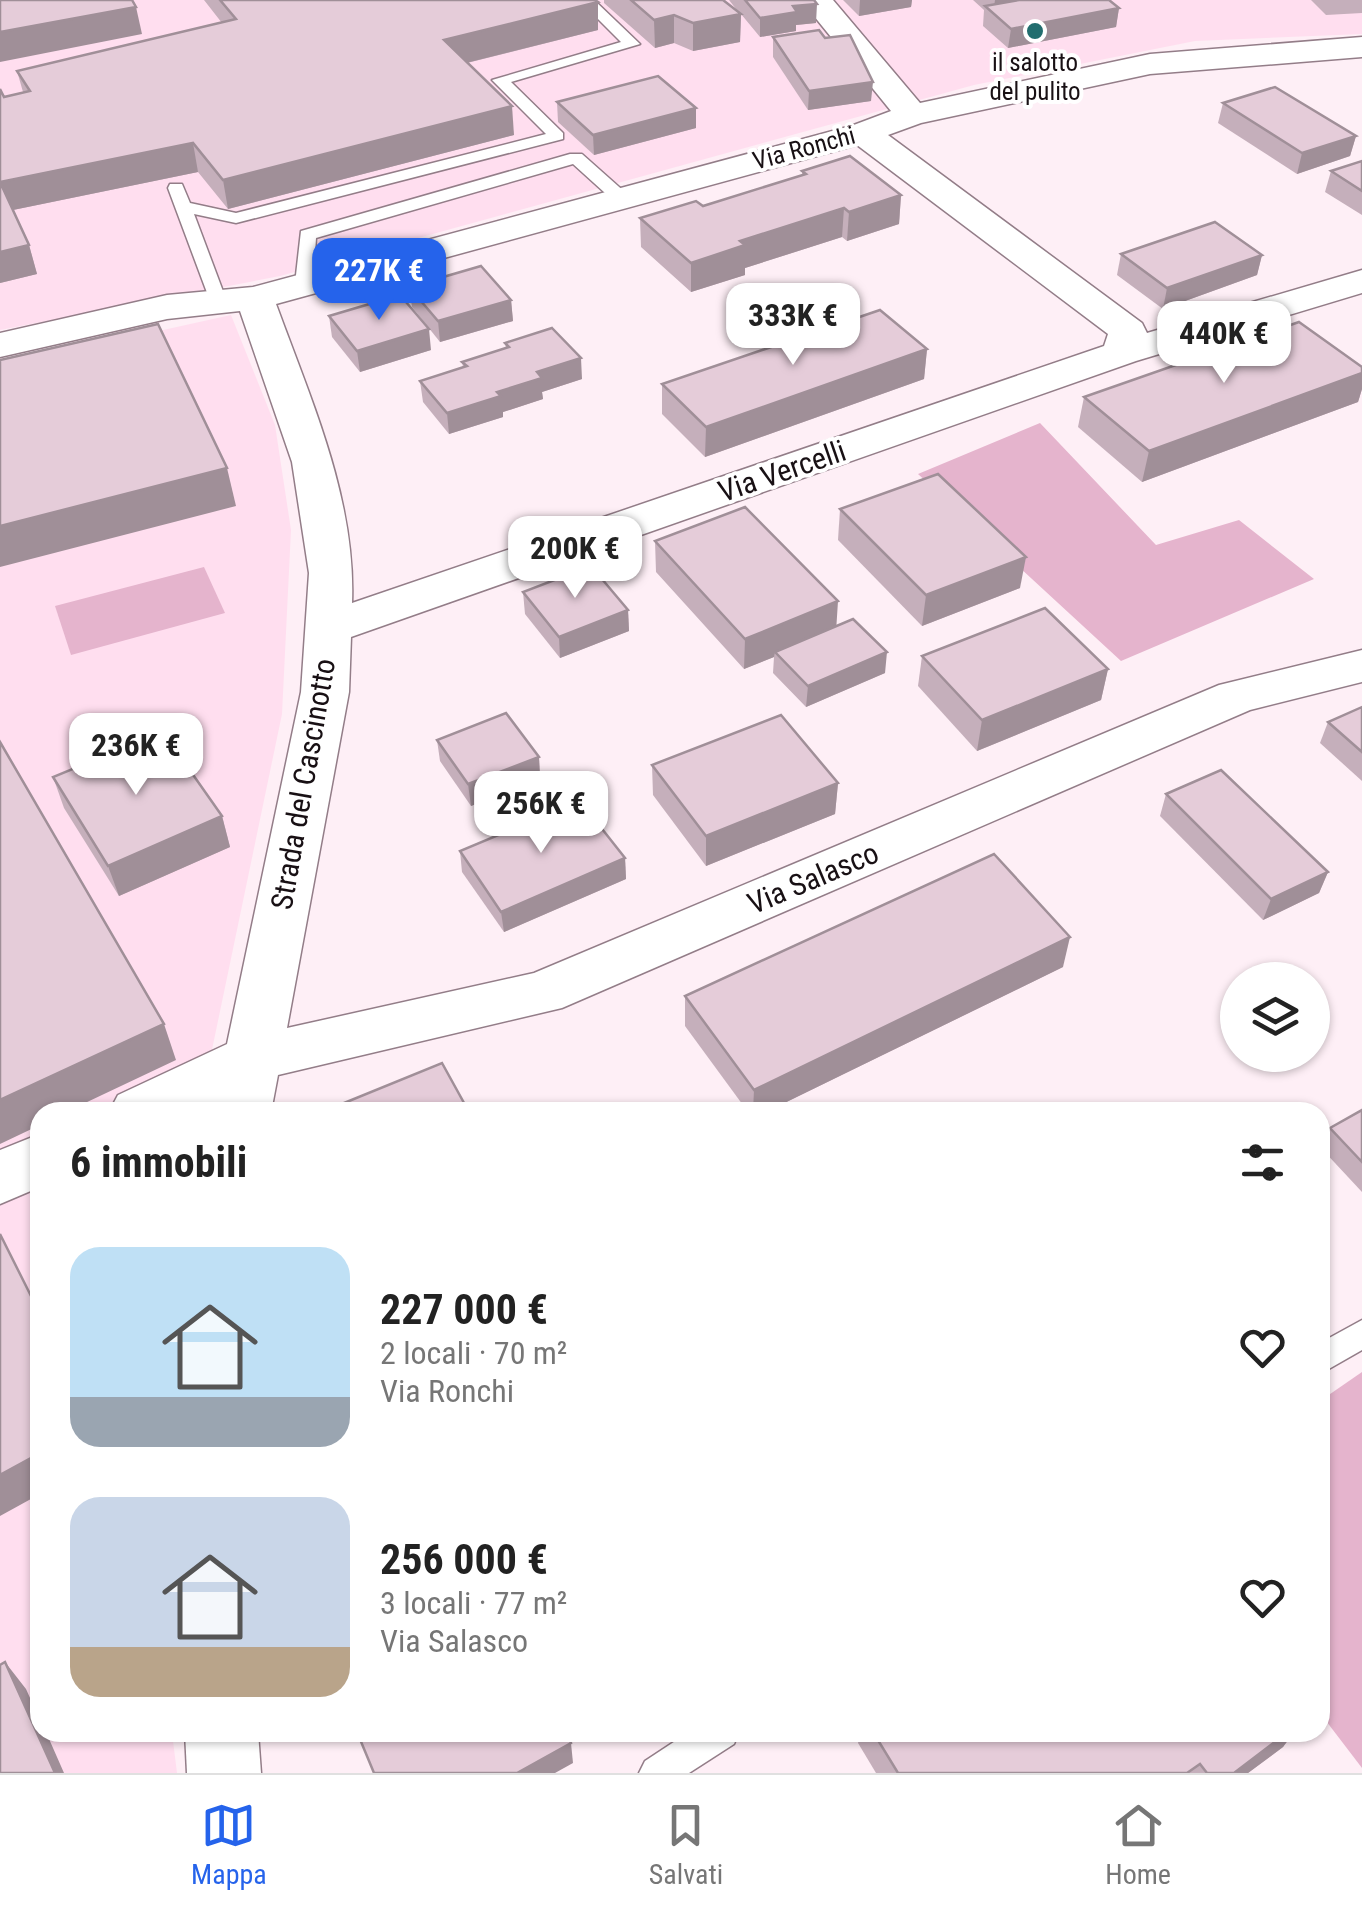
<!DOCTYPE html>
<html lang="it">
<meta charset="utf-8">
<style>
body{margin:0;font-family:"Roboto Condensed",sans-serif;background:#f2f2f2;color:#222;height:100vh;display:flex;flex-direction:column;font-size:38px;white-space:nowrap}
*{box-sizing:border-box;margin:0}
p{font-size:32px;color:#767676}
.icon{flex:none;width:55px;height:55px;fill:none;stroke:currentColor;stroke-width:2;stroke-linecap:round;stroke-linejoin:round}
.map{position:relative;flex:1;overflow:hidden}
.panel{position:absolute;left:30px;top:1102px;width:1300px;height:640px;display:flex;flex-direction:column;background:#fff;border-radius:30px;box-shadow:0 2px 8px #0004}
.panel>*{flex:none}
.buttons{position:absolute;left:1220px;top:962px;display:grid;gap:20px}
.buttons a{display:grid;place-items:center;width:110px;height:110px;border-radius:50%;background:#fff;box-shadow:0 2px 8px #0004;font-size:50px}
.price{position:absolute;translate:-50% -85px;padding:0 22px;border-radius:20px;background:#fff;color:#222;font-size:32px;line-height:65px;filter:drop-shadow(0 2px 5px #0008)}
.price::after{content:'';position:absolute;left:50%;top:60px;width:30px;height:22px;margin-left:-15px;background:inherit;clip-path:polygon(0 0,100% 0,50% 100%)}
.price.active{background:#2563eb;color:#fff}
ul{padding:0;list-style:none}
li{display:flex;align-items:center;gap:30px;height:250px;padding:0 40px}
li span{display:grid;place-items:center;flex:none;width:280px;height:200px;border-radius:30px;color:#555}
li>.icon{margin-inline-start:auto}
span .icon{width:120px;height:120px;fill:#fffc;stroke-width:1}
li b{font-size:42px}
h2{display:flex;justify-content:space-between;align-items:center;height:120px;padding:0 40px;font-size:42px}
.tabs{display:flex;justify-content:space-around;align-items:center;height:140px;border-top:2px solid #e0e0e0;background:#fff;font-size:28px;color:#767676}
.tabs a{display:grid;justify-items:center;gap:5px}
.tabs .active{color:#2563eb}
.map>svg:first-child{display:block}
.built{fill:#ffdeef}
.green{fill:#e5b4cd}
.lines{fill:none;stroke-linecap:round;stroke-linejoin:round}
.service-casing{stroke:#937d88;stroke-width:3}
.minor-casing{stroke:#937d88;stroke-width:3}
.service{fill:#fff;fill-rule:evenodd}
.minor{fill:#fff;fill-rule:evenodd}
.wall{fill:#c5afbb}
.shaded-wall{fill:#a08f98}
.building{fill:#e5ccd9;stroke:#a08f98;stroke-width:2.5}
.poi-dot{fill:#216d6e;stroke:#fff;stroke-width:4}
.labels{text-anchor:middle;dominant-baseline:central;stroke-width:8;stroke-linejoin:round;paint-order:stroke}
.far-poi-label{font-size:25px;fill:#181014;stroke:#fff}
.far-street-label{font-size:25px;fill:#181014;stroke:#fff}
.street-label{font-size:30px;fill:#181014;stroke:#fff}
</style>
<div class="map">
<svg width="1362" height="1773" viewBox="0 0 1362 1773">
<rect width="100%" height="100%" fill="#feeff6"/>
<g class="built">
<path d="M71,0h1291v34l-167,7 -221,44 -694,191 -280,54v-317z"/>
<path d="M231,315l44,110 16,105 -9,184 -83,398h-159v620l132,1 5,40h-177v-1407z"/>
</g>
<g class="green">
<path d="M1040,423l116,122 83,-25 75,59 -193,82 -203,-187z"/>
<path d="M204,567l21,46 -154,42 -16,-49z"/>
<path d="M1362,1372v396l-42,-55v-312z"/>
</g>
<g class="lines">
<defs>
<g id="service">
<path d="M579,0h15l46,44 -129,38 52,51v6l-327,84 -42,-9 33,88 -9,5 -6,-1 -44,-118 2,-4h12l8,19 46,10 310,-79 -54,-54 129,-38z"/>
<path d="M570,154h12l45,40v8h-12l-42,-38 -257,74 -3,46 -9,5 -9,-5 6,-53z"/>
<path d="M1362,1320v30l-42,24v-31z"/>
<path d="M689,1732h50l-5,12 -45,29h-50l6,-12z"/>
</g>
<g id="minor">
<path d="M801,0h32l87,103 230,-49 212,-17v20l-212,17 -229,49 -33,12 254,188 5,10 215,-63v23l-226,68 -785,276 -2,55 -62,336 247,-55 685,-288 143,-35v32l-112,28 -688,298 -284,67 -7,37h-58l2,-10 -22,10h-84l9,-17 109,-51 74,-352 8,-119 -17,-111 -52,-151 -73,8 -167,38v-24l167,-38 86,-8 598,-161 40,-15zM857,145l251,189 -4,12 -752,257c4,-104 -41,-203 -76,-299z"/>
<path d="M40,1134v53l-40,17v-54z"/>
<path d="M185,1732h73l3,41h-74z"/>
</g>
</defs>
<use href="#service" class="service-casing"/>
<use href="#minor" class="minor-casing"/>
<use href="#service" class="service"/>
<use href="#minor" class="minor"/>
</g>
<g class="wall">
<path d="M204,0h391l3,30 -131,33 47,72 -286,74 -30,-37 -185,38 16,35 8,29 -37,9 4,-186 19,-5 -6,-21 205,-48z"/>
<path d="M604,0h119l17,14 -11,-14h85l2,23 -20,2v6l-36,6 -19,-23 -1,28 -47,9 -19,-8 -19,5 -51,-45z"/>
<path d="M843,0h69l-1,7 -52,9z"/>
<path d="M973,0h136l10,8 -3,19 -108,21 -25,-22 1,-16z"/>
<path d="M1311,0h51v13l-36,2z"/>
<path d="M773,37l98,64 -63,9 -35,-53z"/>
<path d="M557,102l139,6v20l-102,27 -36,-33z"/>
<path d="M1223,103l133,33 -6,20 -53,18 -79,-51z"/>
<path d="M1362,161v54l-37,-23 6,-21z"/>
<path d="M802,171l99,24 -2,29 -52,17 -5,-4 -97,31v7l-54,17 -50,-45 -1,-29 63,-12 99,-30z"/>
<path d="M1121,254l141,1 -5,20 -94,34 -46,-34z"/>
<path d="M409,287l102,13 2,21 -73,21 -28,-35z"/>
<path d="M329,316l102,34 -71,22 -28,-35z"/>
<path d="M505,343l77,36 -40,13 1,7 -40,13v5l-54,17 -26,-32 -3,-21 43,-14 -1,-5 44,-14z"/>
<path d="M927,349l-3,30 -219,78 -43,-43v-30z"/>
<path d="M1362,367v22l-4,13 -216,80 -64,-55 6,-30z"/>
<path d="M840,509l180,79 -98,38 -84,-86z"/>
<path d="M655,541l181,85 49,47 -79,34 -33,-34 1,-16 -30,12 -88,-97z"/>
<path d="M523,592l105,18 1,21 -69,27 -35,-44z"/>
<path d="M922,656l186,13 -7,31 -124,51 -59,-65z"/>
<path d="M1362,707v74l-42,-38 8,-21z"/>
<path d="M437,740l102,17 1,21 -69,28 -31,-45z"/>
<path d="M652,765l186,18 -3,31 -129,52 -53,-71z"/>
<path d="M53,777l169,39 8,31 -111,49 -55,-88z"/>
<path d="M1166,794l162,78 -9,21 -56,27 -103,-104z"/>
<path d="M460,851l165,7 1,21 -122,53 -42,-60z"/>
<path d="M1063,967l-297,145h-18l-63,-86v-30z"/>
<path d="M1362,1110v82l-41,-44 9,-20z"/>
<path d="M861,1732h433l-11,15 -35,26h-372l-18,-30z"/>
</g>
<g class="shaded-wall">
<path d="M860,0h52l-1,7 -52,9z"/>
<path d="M995,0h77l-79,13z"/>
<path d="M598,2v28l-152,38 -2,-28z"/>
<path d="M817,4l-1,19 -20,2v6l-36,6v-19l33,-12z"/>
<path d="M136,7l6,27 -142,28v-30z"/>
<path d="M1119,8l-3,19 -108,21 3,-19z"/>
<path d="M741,14l-1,28 -47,9v-28z"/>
<path d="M674,15v28l-19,5 -1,-28z"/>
<path d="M873,82l-2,19 -63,9 1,-19z"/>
<path d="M512,106l2,29 -286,74 -5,-29z"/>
<path d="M696,108v20l-102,27 -1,-20z"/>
<path d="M1356,136l-6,20 -53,18 5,-21z"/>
<path d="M193,143l5,29 -190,39 -8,-29z"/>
<path d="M901,195l-2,29 -52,17 2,-29z"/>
<path d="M844,208l-2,29 -97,31v7l-54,17v-29l49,-22z"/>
<path d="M29,245l8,29 -37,9v-31z"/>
<path d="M1262,255l-5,20 -94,34 4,-21z"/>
<path d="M511,300l2,21 -73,21 -2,-21z"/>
<path d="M429,329l2,21 -71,22 -3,-21z"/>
<path d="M927,349l-3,30 -219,78 1,-30z"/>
<path d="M581,358l1,21 -40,13 1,7 -40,13v5l-54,17 -2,-21 50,-21 40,-20z"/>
<path d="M1362,373v16l-4,13 -216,80 7,-31z"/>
<path d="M227,468l9,38 -236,61v-41z"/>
<path d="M1026,557l-6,31 -98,38 4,-31z"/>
<path d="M838,601l-2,31 -61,20 -1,5 -30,12 1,-30z"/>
<path d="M628,610l1,21 -69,27 -1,-21z"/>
<path d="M887,652l-2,21 -79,34 2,-21z"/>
<path d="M1108,669l-7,31 -124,51 5,-31z"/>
<path d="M539,757l1,21 -69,28 -3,-22z"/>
<path d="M838,783l-3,31 -129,52v-30z"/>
<path d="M222,816l8,31 -111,49 -11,-30z"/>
<path d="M625,858l1,21 -122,53 -3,-20z"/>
<path d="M1328,872l-9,21 -56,27 8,-21z"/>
<path d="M1070,937l-7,30 -297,145h-13l1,-22z"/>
<path d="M164,1024l12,36 -110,52h-26v13l-40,19v-44z"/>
<path d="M40,1453v41l-40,22v-41z"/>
<path d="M5,1662l21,27 14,31v12h6l18,41h-9z"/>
<path d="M1288,1732h6l-11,15 -35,26h-14z"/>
<path d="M571,1743l2,20 -18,10h-38z"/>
</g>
<g class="building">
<path d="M0,0h132l4,7 -136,25z"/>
<path d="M220,0h375l3,2 -154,38 68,66 -289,74 -30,-37 -193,39v-93l4,8 26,-6 -13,-20 219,-52z"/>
<path d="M631,0h92l18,14 -48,9 -19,-8 -20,5z"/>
<path d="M745,0h69l3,4 -24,2 4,6 -37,6z"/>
<path d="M1019,0h90l10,8 -108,21 -26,-23z"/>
<path d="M819,30l6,8 25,-3 23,47 -64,9 -36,-54z"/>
<path d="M658,76l38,32 -103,27 -36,-33z"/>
<path d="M1275,87l81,49 -54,17 -79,-50z"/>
<path d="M850,156l51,39 -52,17 -5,-4 -104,33 5,4 -54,18 -51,-45 56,-17 7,5 103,-32 -4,-3z"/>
<path d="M1362,161v30l-31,-20z"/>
<path d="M0,182l29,63 -29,7z"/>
<path d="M1215,222l47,33 -95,33 -46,-34z"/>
<path d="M481,266l30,34 -73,21 -29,-34z"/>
<path d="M400,295l29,34 -72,22 -28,-35z"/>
<path d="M880,310l47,39 -221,78 -44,-43z"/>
<path d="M1299,322l63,45v6l-213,78 -65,-54z"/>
<path d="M158,324l69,144 -227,58v-166z"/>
<path d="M552,328l29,30 -44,14 5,6 -45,14 4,4 -54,17 -27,-32 47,-15 -5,-4 47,-15 -4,-4z"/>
<path d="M938,474l88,83 -100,38 -86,-86z"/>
<path d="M745,507l93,94 -93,38 -90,-98z"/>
<path d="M591,566l37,44 -69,27 -36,-45z"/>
<path d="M1045,608l63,61 -126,51 -60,-64z"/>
<path d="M853,619l34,33 -79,34 -33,-34z"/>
<path d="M1362,707v45l-34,-30z"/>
<path d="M506,713l33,44 -71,27 -31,-44z"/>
<path d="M781,715l57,68 -132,53 -54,-71z"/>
<path d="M163,732l59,84 -114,50 -55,-89z"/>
<path d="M0,742l164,282 -164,76z"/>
<path d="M1221,770l107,102 -57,27 -105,-105z"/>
<path d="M580,801l45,57 -124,54 -41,-61z"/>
<path d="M994,854l76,83 -316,153 -69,-94z"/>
<path d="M442,1063l27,49h-147z"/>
<path d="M1362,1110v52l-32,-34z"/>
<path d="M0,1234l40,80v139l-40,22z"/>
<path d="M5,1662l50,111h-55v-108z"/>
<path d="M357,1732h209l5,11 -54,30h-143z"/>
<path d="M873,1732h415l-54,41h-27l-7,-9 -13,9h-289z"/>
</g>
<circle class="poi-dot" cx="1035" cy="31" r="10"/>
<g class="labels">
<g class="far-poi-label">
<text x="1035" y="62">il salotto<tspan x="1035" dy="29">del pulito</tspan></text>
</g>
<g class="far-street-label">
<text transform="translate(804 148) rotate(-15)">Via Ronchi</text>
</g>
<g class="street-label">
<text transform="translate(782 471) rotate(-19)">Via Vercelli</text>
<text transform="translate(303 784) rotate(-80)">Strada del Cascinotto</text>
<text transform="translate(813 878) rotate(-23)">Via Salasco</text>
</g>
</g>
</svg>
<div class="buttons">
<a><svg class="icon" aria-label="layers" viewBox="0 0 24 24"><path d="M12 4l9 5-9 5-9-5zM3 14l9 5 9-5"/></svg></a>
</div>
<b class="price active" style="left:379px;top:323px">227K €</b>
<b class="price" style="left:793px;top:368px">333K €</b>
<b class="price" style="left:1224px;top:386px">440K €</b>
<b class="price" style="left:575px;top:601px">200K €</b>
<b class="price" style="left:136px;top:798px">236K €</b>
<b class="price" style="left:541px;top:856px">256K €</b>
<section class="panel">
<h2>6 immobili<svg class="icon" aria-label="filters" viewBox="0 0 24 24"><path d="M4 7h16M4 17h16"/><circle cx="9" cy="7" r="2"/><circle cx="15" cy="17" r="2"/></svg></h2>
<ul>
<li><span style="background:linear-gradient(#bfe0f5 75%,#9aa5b1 0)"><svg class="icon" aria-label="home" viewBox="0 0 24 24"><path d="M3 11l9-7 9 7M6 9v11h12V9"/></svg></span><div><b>227 000 €</b><p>2 locali · 70 m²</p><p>Via Ronchi</p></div><svg class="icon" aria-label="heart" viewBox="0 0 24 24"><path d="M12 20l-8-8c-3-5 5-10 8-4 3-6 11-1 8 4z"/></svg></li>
<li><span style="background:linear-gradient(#c9d6e8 75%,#b9a48a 0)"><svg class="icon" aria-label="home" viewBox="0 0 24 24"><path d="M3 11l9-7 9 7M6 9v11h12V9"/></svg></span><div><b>256 000 €</b><p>3 locali · 77 m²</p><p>Via Salasco</p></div><svg class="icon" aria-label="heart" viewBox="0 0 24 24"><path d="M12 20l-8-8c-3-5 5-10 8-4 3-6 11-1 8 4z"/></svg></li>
</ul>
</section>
</div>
<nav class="tabs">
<a class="active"><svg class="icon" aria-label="map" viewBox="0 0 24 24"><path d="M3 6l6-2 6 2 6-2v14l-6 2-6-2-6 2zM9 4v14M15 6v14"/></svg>Mappa</a>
<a><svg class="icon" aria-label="saved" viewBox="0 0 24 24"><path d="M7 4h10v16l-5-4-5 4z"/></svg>Salvati</a>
<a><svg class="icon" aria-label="home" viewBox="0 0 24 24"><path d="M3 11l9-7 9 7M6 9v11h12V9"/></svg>Home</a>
</nav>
